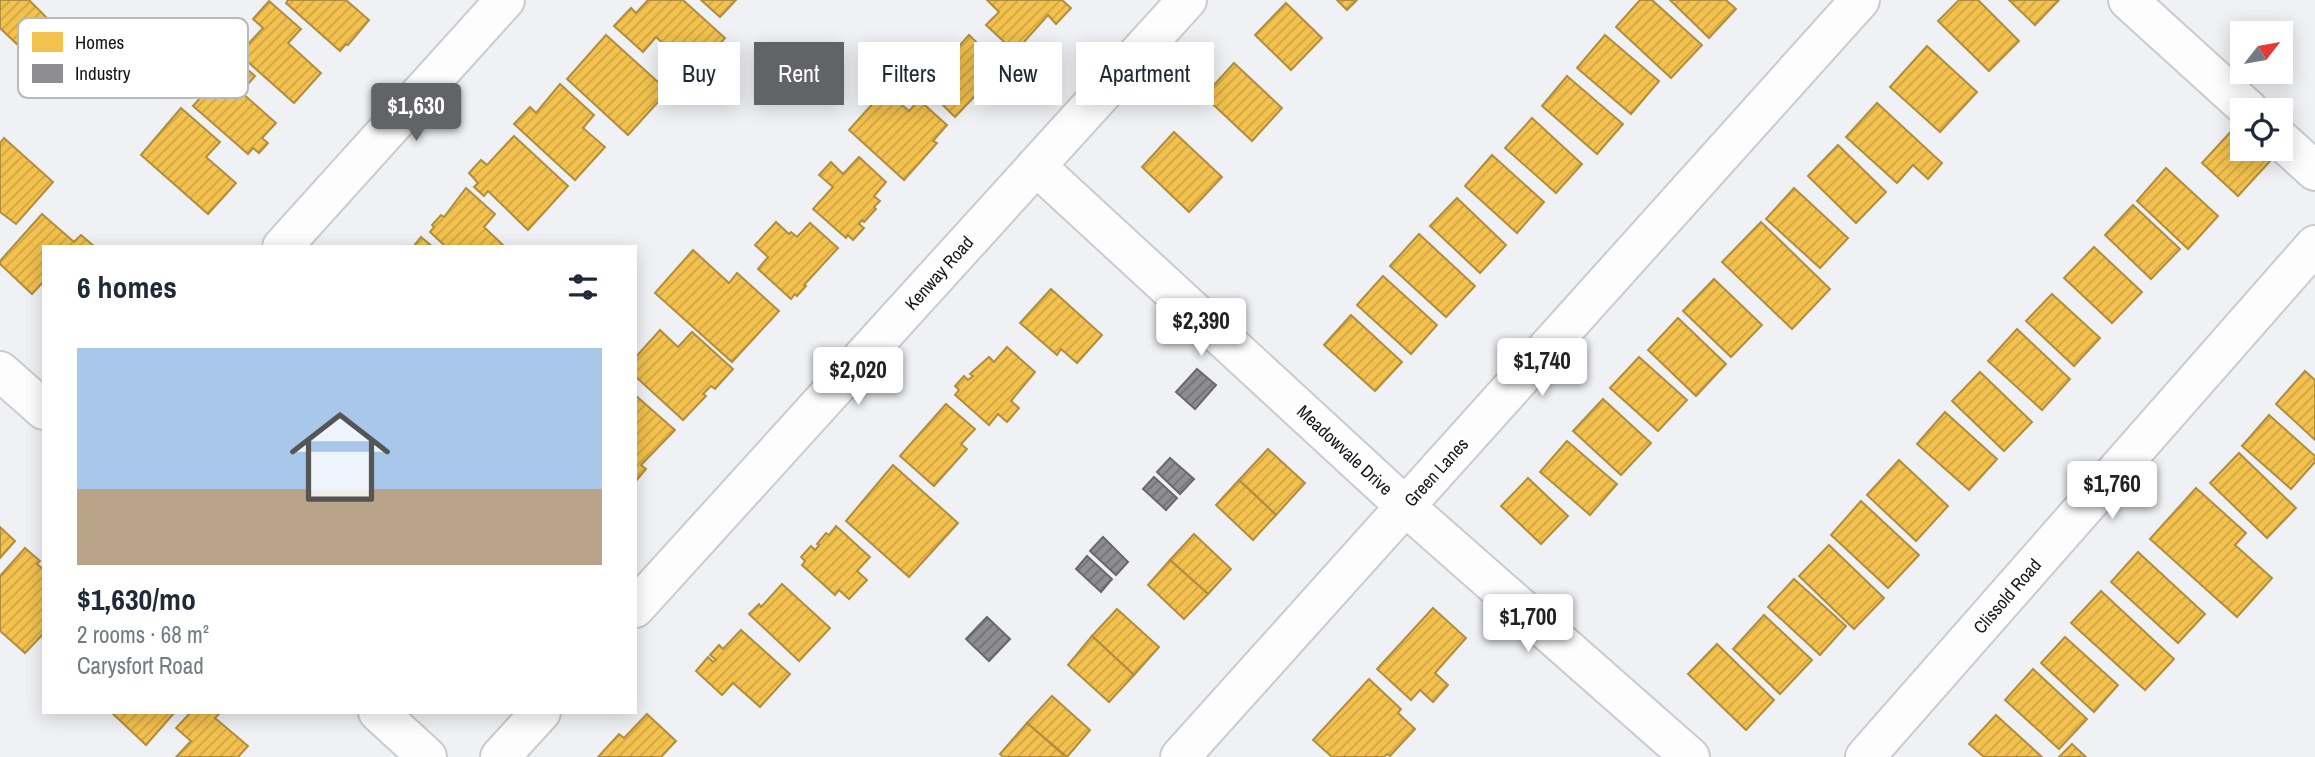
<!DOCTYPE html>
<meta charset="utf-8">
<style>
body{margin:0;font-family:"Archivo Narrow",sans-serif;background:#f2f2f3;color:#1f2937;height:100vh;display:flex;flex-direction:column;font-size:26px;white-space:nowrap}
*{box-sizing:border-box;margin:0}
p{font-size:23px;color:#747a83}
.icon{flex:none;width:38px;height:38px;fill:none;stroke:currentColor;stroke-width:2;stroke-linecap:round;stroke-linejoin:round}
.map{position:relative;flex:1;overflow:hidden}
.details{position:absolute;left:42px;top:245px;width:595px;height:469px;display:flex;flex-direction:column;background:#fff;border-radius:0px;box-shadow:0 4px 18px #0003}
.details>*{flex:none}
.guide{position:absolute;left:658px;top:42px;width:665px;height:63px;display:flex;gap:14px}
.needle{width:46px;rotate:59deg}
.tools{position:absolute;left:2230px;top:21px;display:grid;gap:14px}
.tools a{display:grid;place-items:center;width:63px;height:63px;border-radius:0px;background:#fff;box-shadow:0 4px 18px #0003;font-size:35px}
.price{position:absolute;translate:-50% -60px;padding:0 16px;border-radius:7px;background:#fff;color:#222;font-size:23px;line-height:46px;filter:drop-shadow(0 2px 4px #0008)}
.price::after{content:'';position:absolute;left:50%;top:42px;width:21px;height:16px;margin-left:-10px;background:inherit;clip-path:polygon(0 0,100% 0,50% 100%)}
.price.on{background:#626365;color:#fff}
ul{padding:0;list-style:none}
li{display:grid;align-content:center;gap:14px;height:371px;padding:0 35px}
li+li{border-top:2px solid #e0e1e3}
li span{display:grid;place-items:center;height:217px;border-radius:0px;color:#555}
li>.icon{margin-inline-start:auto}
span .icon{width:126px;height:126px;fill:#fffc;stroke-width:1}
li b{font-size:30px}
h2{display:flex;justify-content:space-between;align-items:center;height:84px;padding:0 35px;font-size:30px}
.chip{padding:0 24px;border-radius:0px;background:#fff;box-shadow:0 4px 18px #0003;font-size:24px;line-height:63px}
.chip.on{background:#626365;color:#fff}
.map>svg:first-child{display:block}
.homes{fill:url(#homes-hatch);stroke:#b08e3e;stroke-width:2}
.industry{fill:url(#industry-hatch);stroke:#69696d;stroke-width:2}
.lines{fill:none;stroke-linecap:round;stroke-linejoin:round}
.minor-casing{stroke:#cacbcd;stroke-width:42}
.minor{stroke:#fdfdfd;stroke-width:38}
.labels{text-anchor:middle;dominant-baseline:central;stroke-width:7;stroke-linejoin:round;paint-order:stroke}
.street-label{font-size:18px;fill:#151618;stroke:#fff}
.key{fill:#fff;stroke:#b9b9ba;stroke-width:2}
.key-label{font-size:19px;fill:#151618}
</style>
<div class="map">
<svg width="2315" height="757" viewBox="0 0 2315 757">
<defs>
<pattern id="homes-hatch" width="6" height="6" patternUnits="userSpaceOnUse" patternTransform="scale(1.75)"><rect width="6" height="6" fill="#f2c14e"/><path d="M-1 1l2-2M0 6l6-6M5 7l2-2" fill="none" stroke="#cfa543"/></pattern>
<pattern id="industry-hatch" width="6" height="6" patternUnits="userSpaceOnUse" patternTransform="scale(1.75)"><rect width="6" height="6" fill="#8d8d92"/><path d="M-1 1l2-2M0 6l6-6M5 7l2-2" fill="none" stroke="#727276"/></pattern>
</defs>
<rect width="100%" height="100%" fill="#f0f1f4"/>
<g class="homes">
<path d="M0,0h29l18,18 -27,29 -20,-19z"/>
<path d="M288,0h58l23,20 -21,25 -2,-1 -6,7 -54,-48z"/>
<path d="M648,0h35l42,38 -31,34 -38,-35 -13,15 -29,-26 17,-18 5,5z"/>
<path d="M701,0h35l-16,17z"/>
<path d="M987,0h75l9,8 -15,16 -8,-9 -33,37 -29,-27 13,-13z"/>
<path d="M1337,0h20l-10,10z"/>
<path d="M1640,0h12l50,45 -31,33 -55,-51z"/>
<path d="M1670,0h56l10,9 -27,29z"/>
<path d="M1959,0h19l41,41 -30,30 -51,-50z"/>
<path d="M2009,0h50l-24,25z"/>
<path d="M269,1l32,28 -13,14 33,30 -27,30 -55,-49 24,-26 -10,-9z"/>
<path d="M1286,3l36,35 -31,32 -36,-35z"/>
<path d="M606,35l62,56 -40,44 -61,-56z"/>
<path d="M969,35l27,26 -12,13 6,6 -35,37 -44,-43 14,-16 8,8 4,-4 4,4z"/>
<path d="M1605,35l54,46 -28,33 -54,-46z"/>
<path d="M212,44l8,6 2,-2 33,28 -14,16 35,31 -14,15 6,5 -9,10 -6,-5 -5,6 -55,-48 25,-28 -13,-11 2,-2 -7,-6z"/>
<path d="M1927,46l50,46 -37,40 -50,-45z"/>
<path d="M1234,63l48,45 -30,33 -48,-45z"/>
<path d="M1567,76l56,48 -26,30 -55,-48z"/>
<path d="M560,84l34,31 -11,13 22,19 -30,33 -61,-56 16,-17 6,6z"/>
<path d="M885,90l24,21 10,-11 28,25 -14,16 4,2 -33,37 -55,-50z"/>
<path d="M1877,103l65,60 -14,16 -15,-14 -16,18 -51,-46z"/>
<path d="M181,108l39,34 -14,15 30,26 -28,31 -67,-59z"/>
<path d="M1532,118l50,46 -26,29 -51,-45z"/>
<path d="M2236,126l6,5v18h19l11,10 -34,37 -36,-33z"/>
<path d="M1174,132l48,45 -33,35 -47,-45z"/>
<path d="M514,136l54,50 -40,44 -40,-39 -4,5 -10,-9 4,-4 -9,-10 12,-13 6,5z"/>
<path d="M4,138l49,44 -37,42 -16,-12v-69z"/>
<path d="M1838,145l48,47 -30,31 -48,-47z"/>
<path d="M1492,155l52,47 -27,31 -52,-47z"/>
<path d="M859,157l27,25 -12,14 6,5 -6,6 2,2 -12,13 -2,-2 -3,4 5,4 -11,12 -5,-5 -2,3 -33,-29 20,-22 -14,-12 12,-13 12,12z"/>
<path d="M2166,168l52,48 -30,33 -51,-48z"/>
<path d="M466,188l29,26 -11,13 21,20h-59l-16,-15 4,-5 -2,-2 9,-10 3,2z"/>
<path d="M1794,188l54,50 -28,30 -54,-49z"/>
<path d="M1457,198l49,47 -26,28 -50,-47z"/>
<path d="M2133,205l47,44 -29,30 -46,-44z"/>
<path d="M42,214l32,28 7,-7 14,12h-51v34l-12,13 -32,-30v-3z"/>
<path d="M776,222l13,12 2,-2 6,5 13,-14 28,25 -34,37 2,1 -9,10 -2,-2 -4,5 -33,-30 10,-12 -13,-12z"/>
<path d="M1761,222l69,67 -38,40 -70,-67z"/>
<path d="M1419,234l56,52 -29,31 -56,-51z"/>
<path d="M421,237l12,10h-20z"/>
<path d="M2094,247l48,45 -30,31 -48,-45z"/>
<path d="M693,250l36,33 8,-10 42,38 -47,51 -77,-69z"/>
<path d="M1383,276l54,49 -26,29 -54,-49z"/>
<path d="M1714,279l48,46 -31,32 -48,-46z"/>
<path d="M1051,289l51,46 -25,28 -16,-14 -4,6 -37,-32z"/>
<path d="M2052,294l48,44 -26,28 -48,-45z"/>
<path d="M1351,315l51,47 -27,29 -51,-46z"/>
<path d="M1678,318l48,46 -30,32 -48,-46z"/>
<path d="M2017,329l53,50 -28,31 -54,-49z"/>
<path d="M660,330l18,17 14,-15 41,37 -18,20 -4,-3 -8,8 3,2 -23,24 -48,-44v-18z"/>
<path d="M1007,347l28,25 -24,29 8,7 -12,14 -9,-8 -9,11 -34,-30 4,-5 -4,-4 9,-10 4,4 5,-4 -3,-2 19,-17 5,5z"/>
<path d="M1639,357l48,43 -29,31 -48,-43z"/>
<path d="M2305,371l10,9v60l-39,-36z"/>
<path d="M1980,372l52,50 -28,29 -52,-50z"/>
<path d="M635,395l40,35 -34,35 5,4 -10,12z"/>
<path d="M1603,399l48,44 -30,32 -48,-44z"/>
<path d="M946,404l29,25 -14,15 6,5 -33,37 -34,-30z"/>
<path d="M1945,412l52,47 -28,31 -52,-46z"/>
<path d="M2269,415l46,41v6l-24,27 -49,-43z"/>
<path d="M1567,441l50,43 -27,31 -50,-43z"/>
<path d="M1268,449l37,34 -29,32 -37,-35z"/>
<path d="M2239,453l57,55 -29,30 -57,-55z"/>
<path d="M1899,460l49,46 -32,35 -49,-46z"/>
<path d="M893,465l65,58 -49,54 -63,-56z"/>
<path d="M1528,478l40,38 -27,28 -40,-38z"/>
<path d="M1239,480l37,35 -23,25 -37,-35z"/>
<path d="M2196,488l50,45 -11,12 37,33 -35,39 -87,-78z"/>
<path d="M1861,501l58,54 -31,33 -57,-53z"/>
<path d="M836,526l34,31 -13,14 10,9 -18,19 -10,-9 -4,5 -33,-30 3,-4 -4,-4 10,-11 4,4 4,-5 -2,-1 9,-11 3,2z"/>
<path d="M0,527l15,14 -15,17z"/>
<path d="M1194,534l37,35 -23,25 -38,-34z"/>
<path d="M1829,545l55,53 -30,31 -55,-53z"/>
<path d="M25,548l15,13 -3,3 7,6v63l-19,20 -25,-22v-55z"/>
<path d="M2138,552l67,62 -27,29 -67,-61z"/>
<path d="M1170,560l38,34 -24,25 -36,-34z"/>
<path d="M1794,579l52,47 -26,29 -52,-48z"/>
<path d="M782,584l48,44 -31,33 -50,-47 10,-10 2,3z"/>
<path d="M2101,591l73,68 -29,31 -74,-67z"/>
<path d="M1433,608l33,30 -31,35 13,12 -15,17 -13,-12 -9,10 -34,-31z"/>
<path d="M1117,609l42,38 -25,28 -42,-39z"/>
<path d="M1764,615l48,45 -32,34 -47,-45z"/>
<path d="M741,630l49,44 -30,33 -27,-24 -11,12 -26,-24 12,-14 5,5 3,-2 -6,-5 9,-10 4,4z"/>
<path d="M1092,636l42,39 -25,27 -41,-37z"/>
<path d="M2065,637l53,48 -24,27 -53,-49z"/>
<path d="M1717,644l57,56 -28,30 -58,-56z"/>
<path d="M2033,669l54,50 -28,30 -54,-49z"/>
<path d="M1369,679l32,30 -3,4 17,16 -25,27 -3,-2 -3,3h-52l-19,-17z"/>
<path d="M1052,696l38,34 -23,27 -40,-34z"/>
<path d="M111,712h64l-29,33z"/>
<path d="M191,712h26l2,2 -4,4 33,28 -10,11h-62l15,-16 -15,-13z"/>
<path d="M647,714l29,27 -15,16h-63l21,-23 5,4z"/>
<path d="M1996,715l46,42h-58l-15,-13z"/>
<path d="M1027,723l39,34h-63l-3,-3z"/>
<path d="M2072,744l14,13h-27z"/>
</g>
<g class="industry">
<path d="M1197,369l19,16 -21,24 -19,-17z"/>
<path d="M1170,458l24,21 -14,15 -23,-22z"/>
<path d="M1154,477l23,21 -11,12 -23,-21z"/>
<path d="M1103,537l25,25 -12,13 -26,-24z"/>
<path d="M1087,556l25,23 -11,13 -25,-23z"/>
<path d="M987,617l23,22 -21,22 -23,-22z"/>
</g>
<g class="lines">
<defs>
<g id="minor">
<path d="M2128,0l121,110"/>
<path d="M2280,139l35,32"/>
<path d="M1036,166l369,340 285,251"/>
<path d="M282,247l223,-247"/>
<path d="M0,371l44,39"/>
<path d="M635,608l552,-608"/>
<path d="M378,712l49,45"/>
<path d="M500,757l41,-45"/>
<path d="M1180,757l680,-757"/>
<path d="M1865,757l450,-512"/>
</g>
</defs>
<use href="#minor" class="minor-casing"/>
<use href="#minor" class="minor"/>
</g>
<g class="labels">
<g class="street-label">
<text transform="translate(939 273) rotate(-48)">Kenway Road</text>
<text transform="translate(1345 450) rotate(43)">Meadowvale Drive</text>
<text transform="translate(1436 472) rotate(-48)">Green Lanes</text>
<text transform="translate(2007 596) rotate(-49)">Clissold Road</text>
</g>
</g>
<rect x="18" y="18" width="230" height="80" rx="10" class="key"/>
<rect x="32" y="32" width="31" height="20" fill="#f2c14e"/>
<rect x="32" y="64" width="31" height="19" fill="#8d8d92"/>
<g class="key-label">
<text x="75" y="49">Homes</text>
<text x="75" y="80">Industry</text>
</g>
</svg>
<div class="tools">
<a><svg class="needle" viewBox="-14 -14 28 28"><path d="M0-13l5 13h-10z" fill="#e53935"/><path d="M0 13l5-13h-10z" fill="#747a83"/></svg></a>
<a><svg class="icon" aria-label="locate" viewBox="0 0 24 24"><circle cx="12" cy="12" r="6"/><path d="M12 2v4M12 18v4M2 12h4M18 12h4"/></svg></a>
</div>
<b class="price on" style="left:416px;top:143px">$1,630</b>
<b class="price" style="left:1201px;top:358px">$2,390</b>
<b class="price" style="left:1542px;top:398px">$1,740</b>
<b class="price" style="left:858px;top:407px">$2,020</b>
<b class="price" style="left:2112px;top:521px">$1,760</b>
<b class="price" style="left:1528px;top:654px">$1,700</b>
<div class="guide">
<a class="chip">Buy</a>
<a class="chip on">Rent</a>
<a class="chip">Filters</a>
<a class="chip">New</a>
<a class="chip">Apartment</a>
</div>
<section class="details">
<h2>6 homes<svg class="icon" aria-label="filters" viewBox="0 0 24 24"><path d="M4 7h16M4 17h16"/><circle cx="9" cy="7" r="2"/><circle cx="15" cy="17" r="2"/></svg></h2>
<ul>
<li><span style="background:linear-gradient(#a9c7e8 65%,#b9a48a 0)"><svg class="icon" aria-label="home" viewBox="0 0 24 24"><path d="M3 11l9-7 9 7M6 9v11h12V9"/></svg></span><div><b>$1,630/mo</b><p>2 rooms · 68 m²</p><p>Carysfort Road</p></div></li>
</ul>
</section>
</div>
